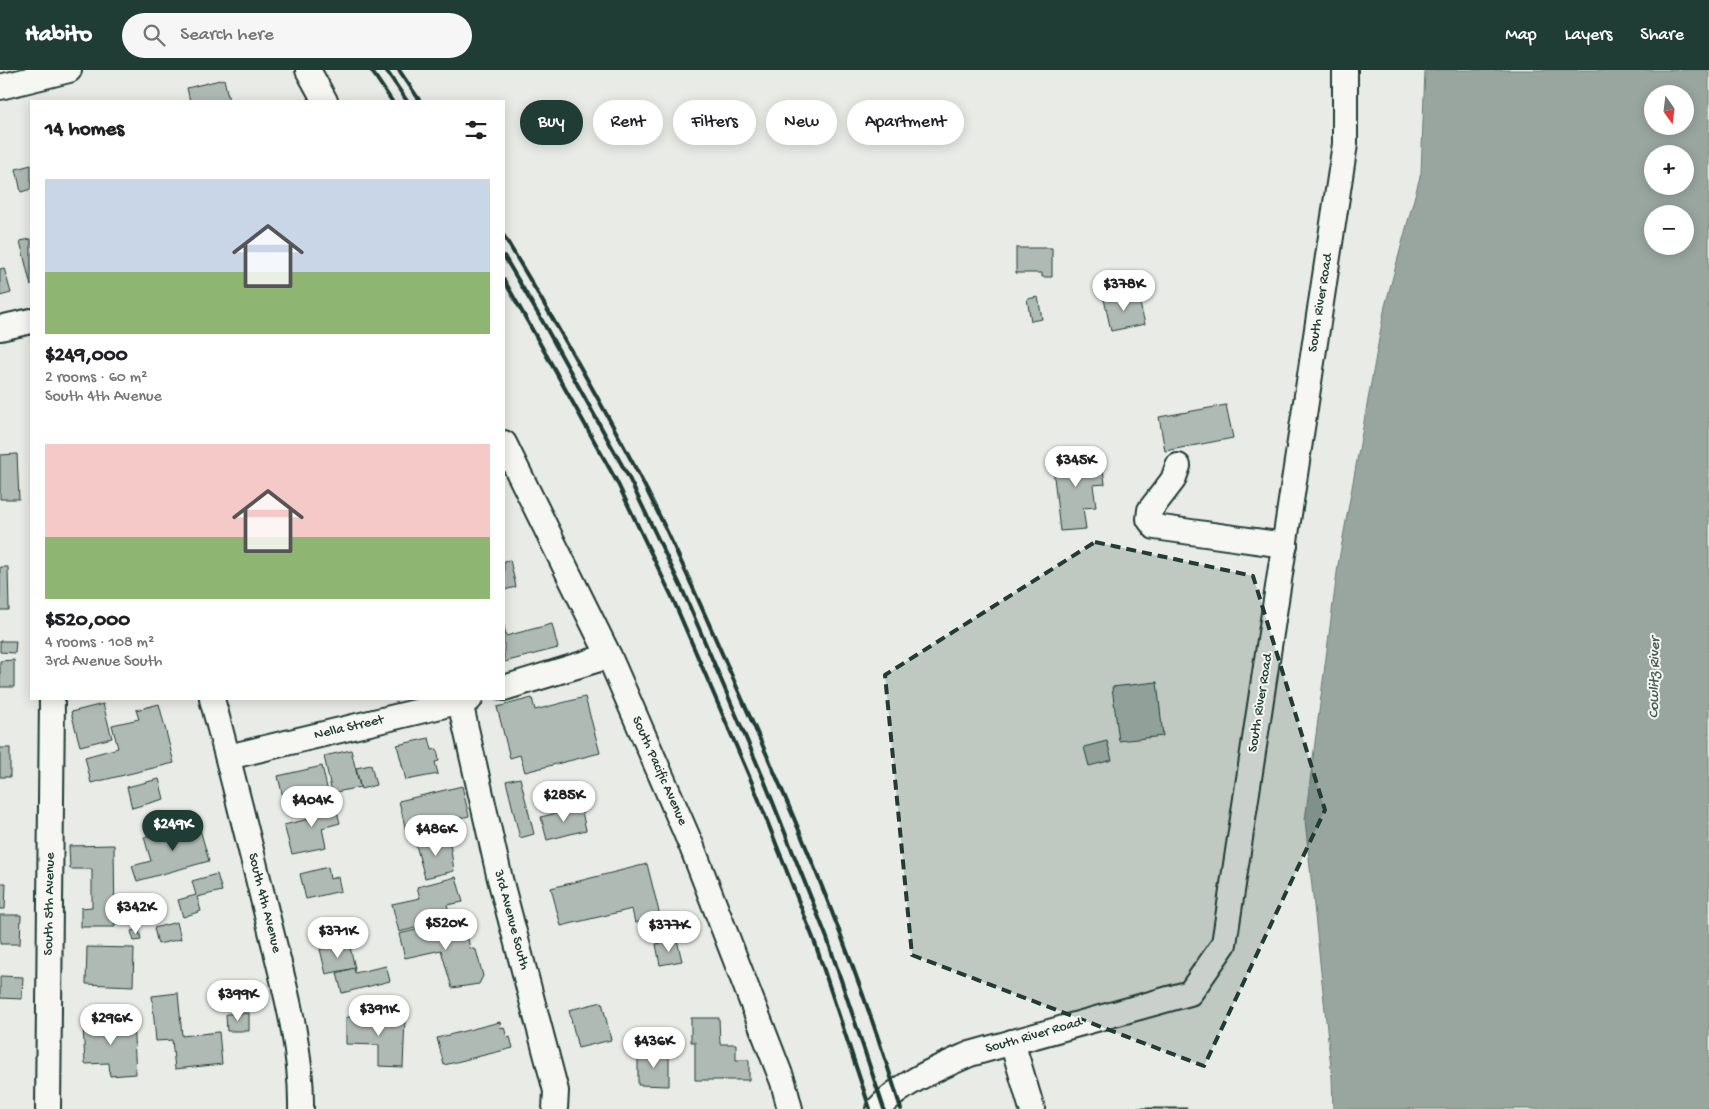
<!DOCTYPE html>
<meta charset="utf-8">
<style>
body{margin:0;font-family:"Gochi Hand",sans-serif;background:#f6f6f6;color:#202124;height:100vh;display:flex;flex-direction:column;font-size:19px;white-space:nowrap}
*{box-sizing:border-box;margin:0}
p{font-size:16px;color:#757577}
.icon{flex:none;width:28px;height:28px;fill:none;stroke:currentColor;stroke-width:2;stroke-linecap:round;stroke-linejoin:round}
.map{position:relative;flex:1;overflow:hidden}
.side{position:absolute;left:30px;top:30px;width:475px;height:600px;display:flex;flex-direction:column;background:#fff;border-radius:0px;box-shadow:0 2px 12px #0003}
.side>*{flex:none}
.top-card{position:absolute;left:520px;top:30px;width:475px;height:45px;display:flex;gap:10px}
.needle{width:32px;rotate:166deg}
.fabs{position:absolute;left:1644px;top:15px;display:grid;gap:10px}
.fabs a{display:grid;place-items:center;width:50px;height:50px;border-radius:50%;background:#fff;box-shadow:0 2px 12px #0003;font-size:25px}
.price{position:absolute;translate:-50% -42px;padding:0 11px;border-radius:18px;background:#fff;color:#222;font-size:16px;line-height:32px;filter:drop-shadow(0 1px 2px #0008)}
.price::after{content:'';position:absolute;left:50%;top:30px;width:15px;height:11px;margin-left:-8px;background:inherit;clip-path:polygon(0 0,100% 0,50% 100%)}
.price.current{background:#1f3d34;color:#fff}
ul{padding:0;list-style:none}
li{display:grid;align-content:center;gap:10px;height:265px;padding:0 15px}
li span{display:grid;place-items:center;height:155px;border-radius:0px;color:#555}
li>.icon{margin-inline-start:auto}
span .icon{width:90px;height:90px;fill:#fffc;stroke-width:1}
li b{font-size:21px}
h2{display:flex;justify-content:space-between;align-items:center;height:60px;padding:0 15px;font-size:21px}
.chip{padding:0 18px;border-radius:22px;background:#fff;box-shadow:0 2px 12px #0003;font-size:18px;line-height:45px}
.chip.current{background:#1f3d34;color:#fff}
header{display:flex;align-items:center;gap:30px;box-sizing:border-box;height:70px;padding:0 25px;background:#1f3d34;color:#fff}
header strong{font-size:24px}
nav{display:flex;gap:28px;margin-inline-start:auto;font-size:18px}
.search{width:350px;height:45px;background:#f6f6f6;display:flex;align-items:center;gap:12px;box-sizing:border-box;padding:0 18px;border-radius:28px;color:#757577;font-size:19px}
.map>svg:first-child{display:block}
.water{fill:#99a6a0;stroke:#687c75;fill-rule:evenodd}
.building{fill:#b0bab5;stroke:#1f3d34}
.lines{fill:none;stroke-linecap:round;stroke-linejoin:round}
.minor-casing{stroke:#1f3d34;stroke-width:28}
.minor{stroke:#f6f6f2;stroke-width:24}
.rail{stroke:#1f3d34;stroke-width:4}
.marked{fill:#1f3d34;fill-opacity:0.2;stroke:#1f3d34;stroke-width:4;stroke-dasharray:10 6;stroke-linejoin:round}
.labels{text-anchor:middle;dominant-baseline:central;stroke-width:4;stroke-linejoin:round;paint-order:stroke}
.street-label{font-size:14px;fill:#1f3d34;stroke:#f6f6f2}
.water-label{font-size:15px;font-style:italic;fill:#445c54;stroke:#f6f6f2}
</style>
<header>
<strong>Habito</strong>
<div class="search"><svg class="icon" aria-label="search" viewBox="0 0 24 24"><circle cx="10" cy="10" r="6"/><path d="M15 15l6 6"/></svg>Search here</div>
<nav><a>Map</a><a>Layers</a><a>Share</a></nav>
</header>
<div class="map">
<svg width="1709" height="1039" viewBox="0 0 1709 1039">
<rect width="100%" height="100%" fill="#e9ebe7"/>
<filter id="ink" filterUnits="userSpaceOnUse"><feTurbulence type="fractalNoise" baseFrequency=".02" numOctaves="2"/><feDisplacementMap in="SourceGraphic" scale="10" xChannelSelector="R" yChannelSelector="G"/><feConvolveMatrix kernelMatrix="1 2 1 2 8 2 1 2 1" color-interpolation-filters="sRGB"/></filter>
<g filter="url(#ink)">
<path class="water" d="M1425,0h284v1039h-376l-1,-32 -27,-257 33,-255 47,-259 36,-133zM1652,24h33v32h-33zM1652,84h33v32h-33zM1652,144h33v32h-33z"/>
<g class="building">
<path d="M224,9l5,22h-39l-3,-13z"/>
<path d="M31,95v24l-10,3 -5,-23z"/>
<path d="M31,169v47l-11,-45z"/>
<path d="M1016,178h36v29h-10v-4h-26z"/>
<path d="M4,198l7,25 -11,3v-27z"/>
<path d="M1137,222l8,32 -34,7 -7,-32z"/>
<path d="M1038,227l4,22 -11,2 -4,-22z"/>
<path d="M1226,335l7,33 -68,13 -6,-34z"/>
<path d="M1101,383l4,31 -12,1 3,22 -13,1 3,21 -26,2 -8,-73z"/>
<path d="M17,384l2,45h-19v-44z"/>
<path d="M510,490l6,27 -12,3v-29z"/>
<path d="M0,497h8l1,43h-9z"/>
<path d="M552,554l6,24 -54,14v-37l2,11z"/>
<path d="M0,571h16l-1,12 -15,-1z"/>
<path d="M14,590v27h-14v-26z"/>
<path d="M1157,612l6,54 -44,5 -7,-54z"/>
<path d="M585,627l15,56 -75,19 -5,-17 -10,3 -13,-51 35,-9 3,12z"/>
<path d="M103,634l9,34 -32,8 -9,-34z"/>
<path d="M159,634l15,59 -83,20 -6,-26 33,-9 -6,-23 27,-6 -3,-9z"/>
<path d="M429,668l3,12 5,-1 2,12 -4,1 3,12 -32,6 -9,-35z"/>
<path d="M1107,671l5,19 -23,6 -5,-19z"/>
<rect x="0" y="678" width="10" height="29"/>
<path d="M351,680l9,37 -28,6 -8,-37z"/>
<path d="M371,695l5,20 -15,4 -5,-21z"/>
<path d="M322,696l6,26 -44,10 -6,-26z"/>
<path d="M520,708l14,56 -14,4 -14,-57z"/>
<path d="M159,709l5,20 -32,9 -5,-21z"/>
<path d="M462,716l7,30 -63,15 -7,-30z"/>
<path d="M334,730l6,23 -18,5 4,19 -34,7 -8,-29 29,-7 -3,-12z"/>
<path d="M581,737l5,23 -39,10 -6,-23z"/>
<path d="M198,752l11,39 -72,20 -5,-15 19,-5 -7,-24z"/>
<path d="M449,766l5,35 -29,7 -9,-33z"/>
<path d="M114,775l1,82h-34v-19l11,-1v-38h-22l-1,-23z"/>
<path d="M647,794l13,52 -25,7 -3,-14 -71,17 -10,-38z"/>
<path d="M328,797l2,12 8,-2 3,14 -35,8 -6,-25z"/>
<path d="M217,804l5,17 -25,6 4,14 -18,6 -5,-17 18,-5 -4,-14z"/>
<path d="M456,807l7,25 -16,3 5,14 -53,13 -7,-28 28,-6 -3,-11z"/>
<path d="M0,813h6l-1,26h-5z"/>
<path d="M0,845h21l-1,29h-20z"/>
<path d="M454,851l12,10 4,17 6,2 7,26 -4,8 -27,4 -11,-38 -36,8 -6,-24z"/>
<path d="M177,852l4,17 -23,5 -4,-16z"/>
<path d="M139,859l2,11 -7,1 -3,-10z"/>
<path d="M677,870l5,21 -22,4 -4,-21z"/>
<path d="M349,873l6,25 -29,6 -6,-25z"/>
<path d="M87,877l47,1 -1,38 -47,-2z"/>
<path d="M386,896l4,15 -48,12 -5,-20 17,-5 1,5z"/>
<path d="M0,906l23,1 -1,22 -22,-1z"/>
<path d="M178,923l4,43 37,-4 3,32 -47,5 -3,-29 -16,1 -4,-45z"/>
<path d="M602,932l9,38 -33,8 -9,-38z"/>
<path d="M249,943v18h-22l-1,-17z"/>
<path d="M346,947l59,2 -2,48 -24,-1v-21l-33,-1z"/>
<path d="M691,948h28l1,26h16v16h13v20h-54v-38h-4z"/>
<path d="M133,951l3,53 -26,2 -1,-13 -24,1 -2,-40z"/>
<path d="M500,952l1,6 3,-1 3,11 3,-1 3,11 -69,17 -7,-27z"/>
<path d="M638,982h31v34l-31,-1z"/>
<rect x="1128" y="1038" width="59" height="1"/>
</g>
<g class="lines">
<defs>
<g id="minor">
<path d="M308,0l17,31"/>
<path d="M0,17l69,-17"/>
<path d="M0,258l31,-7"/>
<path d="M504,373l105,213 83,191 91,235 7,27"/>
<path d="M1178,396l-5,14 -23,30 -1,9 6,8 130,18"/>
<path d="M504,618l105,-32"/>
<path d="M212,629c20,73 38,147 56,220 15,62 34,126 33,190"/>
<path d="M460,632l40,177 56,212 -1,18"/>
<path d="M228,687l242,-58"/>
<path d="M1012,972l20,67"/>
<path d="M48,1039l4,-410"/>
<path d="M878,1039c24,-27 60,-41 92,-55l220,-61 34,-49 121,-800v-74"/>
</g>
</defs>
<use href="#minor" class="minor-casing"/>
<use href="#minor" class="minor"/>
<g class="rail">
<path d="M371,0l21,31"/>
<path d="M386,0l21,31"/>
<path d="M399,0l21,31"/>
<path d="M504,166c46,77 91,155 133,235 40,77 74,158 109,237 59,131 113,264 155,401"/>
<path d="M504,186l40,68 84,152 55,115 81,189 63,158 57,171"/>
<path d="M504,210l29,51 84,151 55,115 81,188 62,158 55,166"/>
</g>
</g>
</g>
<path class="marked" d="M1095,472l158,34 72,234 -121,256 -292,-111 -27,-280z"/>
<g class="labels">
<g class="street-label">
<text transform="translate(1321 233) rotate(-81)">South River Road</text>
<text transform="translate(1261 633) rotate(-81)">South River Road</text>
<text transform="translate(349 658) rotate(-13)">Nella Street</text>
<text transform="translate(659 701) rotate(66)">South Pacific Avenue</text>
<text transform="translate(264 833) rotate(76)">South 4th Avenue</text>
<text transform="translate(50 834) rotate(-89)">South 5th Avenue</text>
<text transform="translate(511 850) rotate(75)">3rd Avenue South</text>
<text transform="translate(1034 966) rotate(-16)">South River Road</text>
</g>
<g class="water-label">
<text transform="translate(1655 608) rotate(-89)">Cowlitz River</text>
</g>
</g>
</svg>
<div class="fabs">
<a><svg class="needle" viewBox="-14 -14 28 28"><path d="M0-13l5 13h-10z" fill="#e53935"/><path d="M0 13l5-13h-10z" fill="#757577"/></svg></a>
<a>+</a>
<a>−</a>
</div>
<b class="price" style="left:1124px;top:242px">$378K</b>
<b class="price" style="left:1076px;top:418px">$345K</b>
<b class="price" style="left:564px;top:753px">$285K</b>
<b class="price" style="left:312px;top:758px">$404K</b>
<b class="price current" style="left:173px;top:782px">$249K</b>
<b class="price" style="left:436px;top:787px">$486K</b>
<b class="price" style="left:136px;top:865px">$342K</b>
<b class="price" style="left:446px;top:881px">$520K</b>
<b class="price" style="left:669px;top:883px">$377K</b>
<b class="price" style="left:338px;top:889px">$371K</b>
<b class="price" style="left:238px;top:952px">$399K</b>
<b class="price" style="left:379px;top:967px">$391K</b>
<b class="price" style="left:111px;top:976px">$296K</b>
<b class="price" style="left:654px;top:999px">$436K</b>
<div class="top-card">
<a class="chip current">Buy</a>
<a class="chip">Rent</a>
<a class="chip">Filters</a>
<a class="chip">New</a>
<a class="chip">Apartment</a>
</div>
<section class="side">
<h2>14 homes<svg class="icon" aria-label="filters" viewBox="0 0 24 24"><path d="M4 7h16M4 17h16"/><circle cx="9" cy="7" r="2"/><circle cx="15" cy="17" r="2"/></svg></h2>
<ul>
<li><span style="background:linear-gradient(#c9d6e8 60%,#8fb573 0)"><svg class="icon" aria-label="home" viewBox="0 0 24 24"><path d="M3 11l9-7 9 7M6 9v11h12V9"/></svg></span><div><b>$249,000</b><p>2 rooms · 60 m²</p><p>South 4th Avenue</p></div></li>
<li><span style="background:linear-gradient(#f6c9c9 60%,#8fb573 0)"><svg class="icon" aria-label="home" viewBox="0 0 24 24"><path d="M3 11l9-7 9 7M6 9v11h12V9"/></svg></span><div><b>$520,000</b><p>4 rooms · 108 m²</p><p>3rd Avenue South</p></div></li>
</ul>
</section>
</div>
